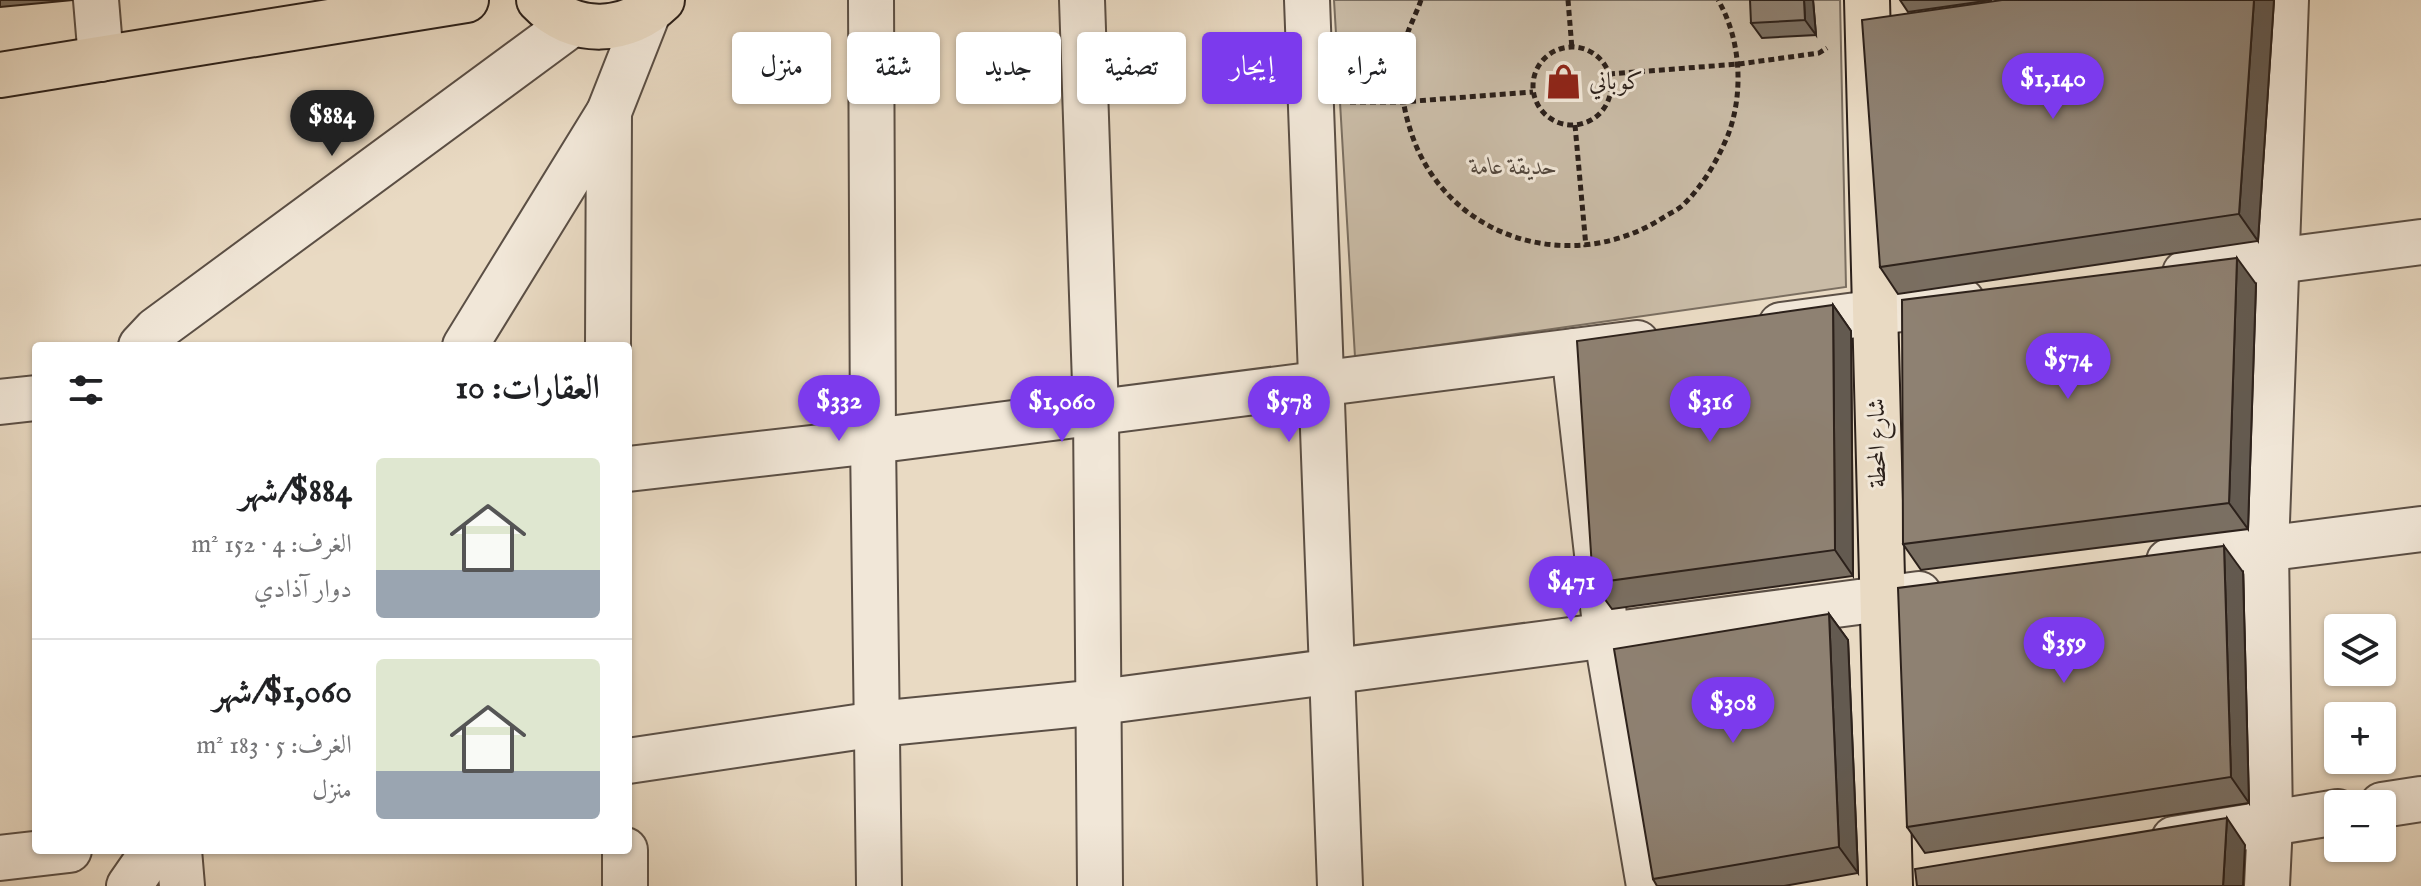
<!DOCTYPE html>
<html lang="ar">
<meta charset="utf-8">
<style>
body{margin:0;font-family:"IM FELL English",Amiri,serif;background:#f6f6f6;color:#202124;direction:rtl;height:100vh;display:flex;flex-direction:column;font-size:30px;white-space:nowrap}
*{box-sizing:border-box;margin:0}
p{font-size:26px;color:#757577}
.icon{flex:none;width:44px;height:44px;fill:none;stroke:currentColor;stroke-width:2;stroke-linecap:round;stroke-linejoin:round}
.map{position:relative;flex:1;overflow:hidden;direction:ltr}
.panel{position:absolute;left:32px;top:342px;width:600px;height:512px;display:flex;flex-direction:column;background:#fff;border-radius:8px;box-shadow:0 2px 6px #0004;direction:rtl}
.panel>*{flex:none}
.hud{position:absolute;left:656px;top:32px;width:760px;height:72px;direction:rtl;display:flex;gap:16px}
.controls{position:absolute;left:2324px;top:614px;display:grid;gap:16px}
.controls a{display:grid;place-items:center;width:72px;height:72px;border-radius:8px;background:#fff;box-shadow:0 2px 6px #0004;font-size:40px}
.price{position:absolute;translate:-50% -68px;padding:0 18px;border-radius:28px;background:#7c3aed;color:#fff;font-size:26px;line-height:52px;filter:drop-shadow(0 2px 4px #0008)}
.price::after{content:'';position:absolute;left:50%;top:48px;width:24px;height:18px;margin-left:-12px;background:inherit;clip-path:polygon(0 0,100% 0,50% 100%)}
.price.selected{background:#222;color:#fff}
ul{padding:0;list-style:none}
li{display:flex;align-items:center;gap:24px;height:200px;padding:0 32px}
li+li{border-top:2px solid #e0e0e0}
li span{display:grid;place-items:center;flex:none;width:224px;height:160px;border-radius:8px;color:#555}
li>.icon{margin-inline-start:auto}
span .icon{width:96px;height:96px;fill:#fffc;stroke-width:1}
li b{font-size:34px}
h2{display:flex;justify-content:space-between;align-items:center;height:96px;padding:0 32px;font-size:34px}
.pill{padding:0 28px;border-radius:8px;background:#fff;box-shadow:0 2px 6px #0004;font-size:28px;line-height:72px}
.pill.selected{background:#7c3aed;color:#fff}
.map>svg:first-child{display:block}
.green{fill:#c9bba6;stroke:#7a6e60;stroke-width:2}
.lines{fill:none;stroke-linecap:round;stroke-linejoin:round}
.minor-casing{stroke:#5b4f45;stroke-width:48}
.tertiary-casing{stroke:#5b4f45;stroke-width:48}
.primary-casing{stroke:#2c211b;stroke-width:48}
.path{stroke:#2c211b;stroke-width:5;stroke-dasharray:6 4;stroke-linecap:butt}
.minor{stroke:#f1e7d8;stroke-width:44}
.tertiary{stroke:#f1e7d8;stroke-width:44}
.primary{stroke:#e9dac3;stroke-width:44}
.wall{fill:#7a6f62;stroke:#2c211b;stroke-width:2}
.shaded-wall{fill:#635a50;stroke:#2c211b;stroke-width:2}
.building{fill:#8e8172;stroke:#2c211b;stroke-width:2}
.labels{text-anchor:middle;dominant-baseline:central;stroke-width:6;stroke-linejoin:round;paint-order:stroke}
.poi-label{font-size:24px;fill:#2c211b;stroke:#f1e7d8;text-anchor:start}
.park-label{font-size:24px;font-style:italic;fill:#53483e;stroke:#f1e7d8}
.street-label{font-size:24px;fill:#2c211b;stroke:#f1e7d8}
</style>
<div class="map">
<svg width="2421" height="886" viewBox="0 0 2421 886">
<rect width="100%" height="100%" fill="#e9dac3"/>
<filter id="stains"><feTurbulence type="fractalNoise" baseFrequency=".0025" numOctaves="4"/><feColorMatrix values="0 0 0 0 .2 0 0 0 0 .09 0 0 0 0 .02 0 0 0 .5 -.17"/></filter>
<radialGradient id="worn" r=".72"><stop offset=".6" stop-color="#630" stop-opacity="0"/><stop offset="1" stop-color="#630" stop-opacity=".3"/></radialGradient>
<path class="green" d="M1334,0h506l6,287 -491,70z"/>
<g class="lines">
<defs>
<g id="minor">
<path d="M96,0l5,59"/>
<path d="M871,0l2,441 6,445"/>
<path d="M1082,0l14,413 4,473"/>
<path d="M1307,0l33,886"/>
<path d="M2185,273l236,-31"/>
<path d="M1781,325l181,-24"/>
<path d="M141,346l15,-16 417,-307"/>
<path d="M608,346l1,-234"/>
<path d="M1574,351l32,282 43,253"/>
<path d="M0,402l36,-4"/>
<path d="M628,469l245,-28 764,-98"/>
<path d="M2169,561l252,-32"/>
<path d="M628,761l249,-37 223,-22 819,-108"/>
<path d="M2382,805l39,-6"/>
<path d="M2174,839l164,-27"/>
<path d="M179,850l3,36"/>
<path d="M0,858l69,-8"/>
<path d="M625,886v-36"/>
<path d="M2267,886l3,-63 -4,-274 20,-549"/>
</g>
<g id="tertiary">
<path d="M465,346l144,-234 39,-99"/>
<path d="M129,886l25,-36"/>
</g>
<g id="primary">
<path d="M539,0c35,37 88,34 123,0"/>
<path d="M1867,0l23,886"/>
<path d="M0,75l466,-75"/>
</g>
</defs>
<use href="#minor" class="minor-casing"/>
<use href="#tertiary" class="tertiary-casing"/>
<use href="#primary" class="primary-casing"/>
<g class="path">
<path d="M1421,0c-5,15 -14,30 -17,46 -6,27 -2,58 6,83 33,108 158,148 251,90 7,-5 15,-8 21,-13 21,-20 35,-45 46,-71 16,-42 13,-96 -10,-135"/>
<path d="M1568,0l4,49"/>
<circle cx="1572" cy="86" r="39"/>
<path d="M1609,74l130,-10 80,-11 8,-5"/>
<path d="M1350,102h52l131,-10"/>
<path d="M1575,125l11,122"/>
</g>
<use href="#minor" class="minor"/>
<use href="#tertiary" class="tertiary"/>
<use href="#primary" class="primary"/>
</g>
<g class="wall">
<path d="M0,0h73l-73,7z"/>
<path d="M1813,0l3,35 -54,3 -11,-15z"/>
<path d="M1900,0h92l-84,12z"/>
<path d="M2274,0l-16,241 -360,53 -18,-27z"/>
<path d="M2256,284l-8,245 -327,41 -18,-26z"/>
<path d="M1833,305l18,26 2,245 -241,33 -19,-26z"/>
<path d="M2243,572l6,231 -324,50 -18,-26z"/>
<path d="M1829,614l19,26 10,233 -74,13h-127l-4,-7z"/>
</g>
<g class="shaded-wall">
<path d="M1804,0h9l3,35 -11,-15z"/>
<path d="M2254,0h20l-16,241 -19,-27z"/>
<path d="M2237,258l19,26 -8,245 -19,-26z"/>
<path d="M1833,305l18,26 2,245 -18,-26z"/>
<path d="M2224,546l19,26 6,231 -18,-26z"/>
<path d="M1829,614l19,26 10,233 -19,-26z"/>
<path d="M2227,818l18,27 -2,41h-20z"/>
</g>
<g class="building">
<path d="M1750,0h54l1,20 -54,3z"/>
<path d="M2002,0h252l-15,214 -359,53 -18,-247z"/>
<path d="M2237,258l-8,245 -326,41 -1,-244z"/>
<path d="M1833,305l2,245 -242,33 -16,-242z"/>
<path d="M2224,546l7,231 -324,50 -9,-239z"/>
<path d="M1829,614l10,233 -186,32 -39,-230z"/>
<path d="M2227,818l-4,68h-306l-2,-17z"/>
</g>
<defs>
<symbol id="shop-bare" viewBox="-9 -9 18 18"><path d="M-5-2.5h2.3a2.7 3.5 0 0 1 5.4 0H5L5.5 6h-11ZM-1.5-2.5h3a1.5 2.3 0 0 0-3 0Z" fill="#8f2418" stroke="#f1e7d8" stroke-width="2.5" paint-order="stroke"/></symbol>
</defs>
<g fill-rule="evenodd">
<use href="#shop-bare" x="1538" y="56" width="51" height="51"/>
</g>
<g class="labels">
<g class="poi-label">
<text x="1589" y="82">كوباني</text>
</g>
<g class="park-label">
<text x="1514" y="167">حديقة عامة</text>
</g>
<g class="street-label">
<text transform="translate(1878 443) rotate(-91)">شارع المحطة</text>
</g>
</g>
<rect width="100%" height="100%" filter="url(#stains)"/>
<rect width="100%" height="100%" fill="url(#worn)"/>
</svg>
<div class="controls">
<a><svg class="icon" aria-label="layers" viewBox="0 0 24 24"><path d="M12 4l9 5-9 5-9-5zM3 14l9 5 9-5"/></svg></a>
<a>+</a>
<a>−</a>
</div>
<b class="price" style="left:2053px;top:121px">$1,140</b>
<b class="price selected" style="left:332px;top:158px">$884</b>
<b class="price" style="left:2068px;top:401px">$574</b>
<b class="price" style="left:839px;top:443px">$332</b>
<b class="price" style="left:1062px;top:444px">$1,060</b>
<b class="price" style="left:1289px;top:444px">$578</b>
<b class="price" style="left:1710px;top:444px">$316</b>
<b class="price" style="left:1571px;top:624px">$471</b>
<b class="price" style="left:2064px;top:685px">$359</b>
<b class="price" style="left:1733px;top:745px">$308</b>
<div class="hud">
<a class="pill">شراء</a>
<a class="pill selected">إيجار</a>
<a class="pill">تصفية</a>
<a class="pill">جديد</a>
<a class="pill">شقة</a>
<a class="pill">منزل</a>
</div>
<section class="panel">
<h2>العقارات: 10<svg class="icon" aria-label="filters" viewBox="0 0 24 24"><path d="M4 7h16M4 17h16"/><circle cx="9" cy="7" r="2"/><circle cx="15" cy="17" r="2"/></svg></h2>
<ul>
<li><span style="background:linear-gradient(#dfe7d0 70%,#9aa5b1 0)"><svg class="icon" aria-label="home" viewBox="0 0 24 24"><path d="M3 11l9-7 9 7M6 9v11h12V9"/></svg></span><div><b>$884/شهر</b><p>الغرف: 4 · 152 m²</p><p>دوار آذادي</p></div></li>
<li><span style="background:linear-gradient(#dfe7d0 70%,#9aa5b1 0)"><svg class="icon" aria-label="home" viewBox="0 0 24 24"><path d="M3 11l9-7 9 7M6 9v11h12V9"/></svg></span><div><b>$1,060/شهر</b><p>الغرف: 5 · 183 m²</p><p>منزل</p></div></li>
</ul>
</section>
</div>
